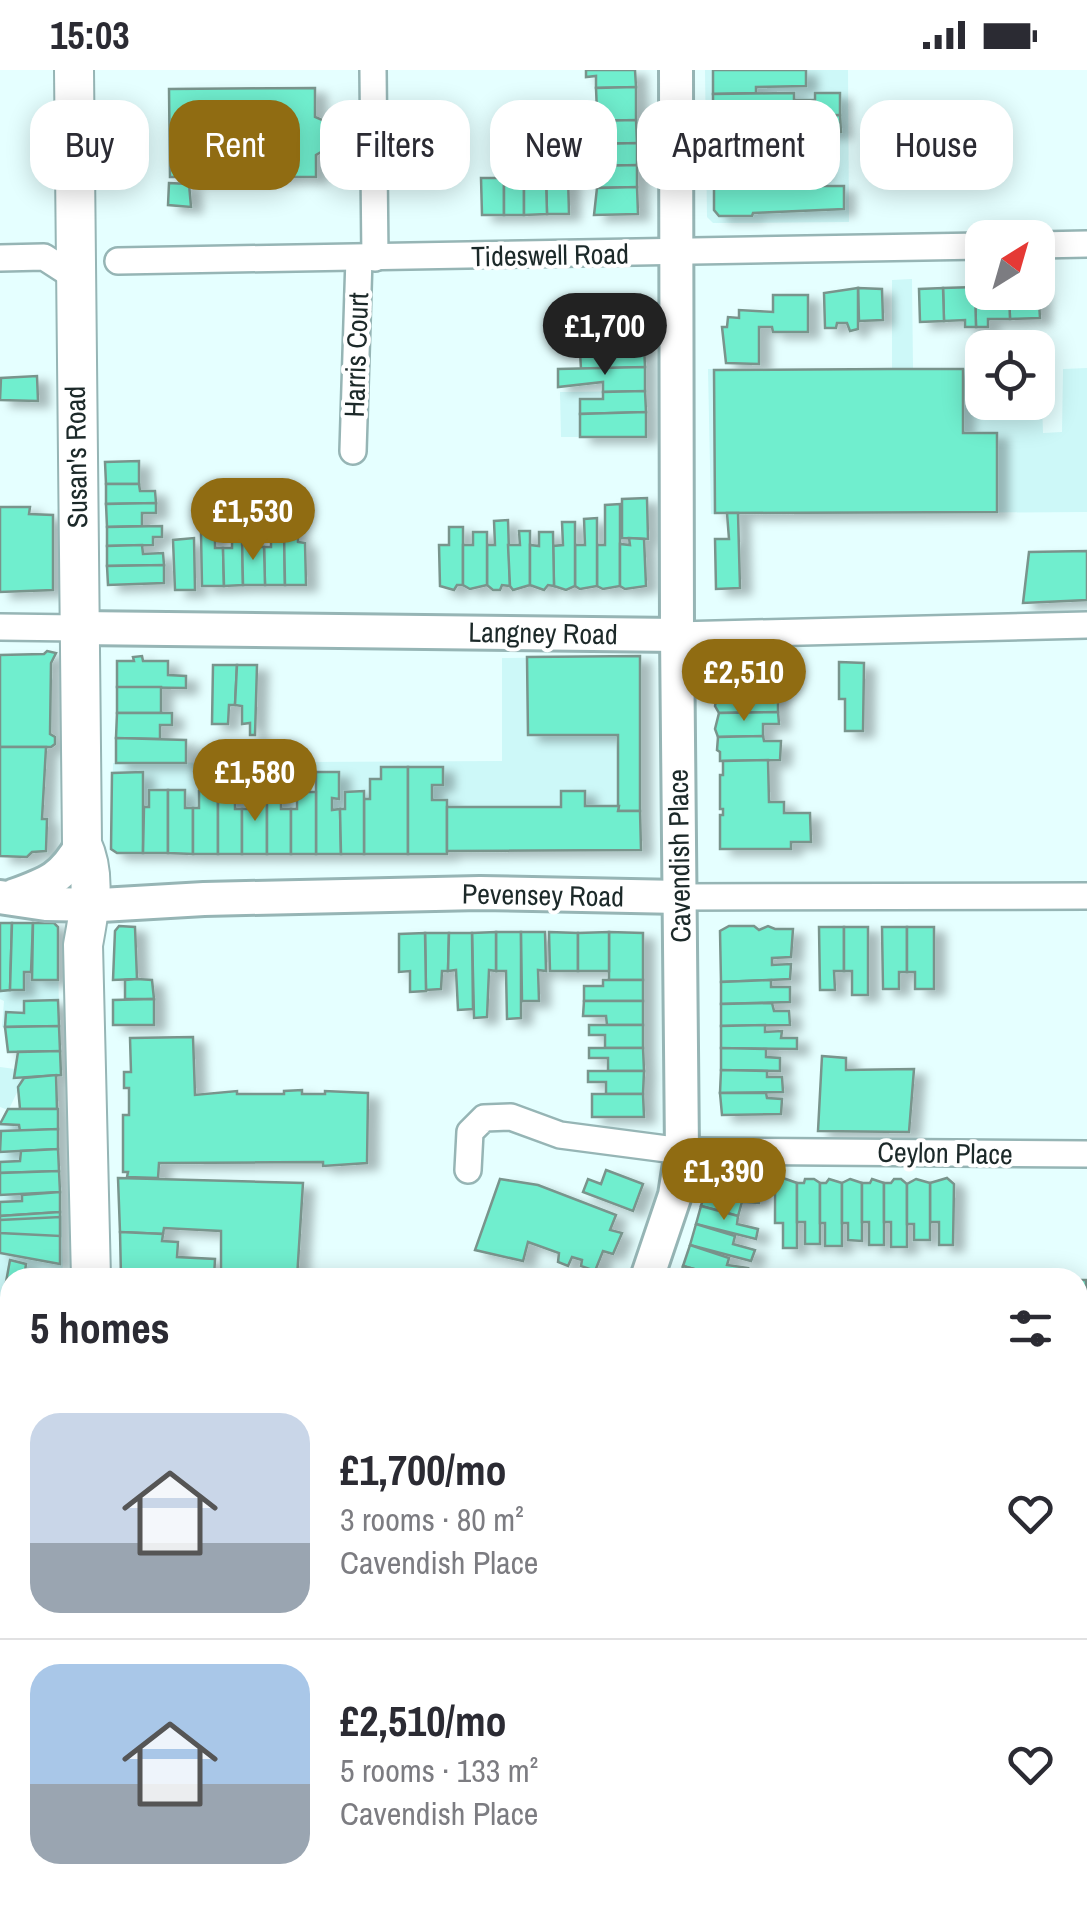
<!DOCTYPE html>
<meta charset="utf-8">
<style>
body{margin:0;font-family:"Archivo Narrow",sans-serif;background:#f7f7f7;color:#2b2b33;height:100vh;display:flex;flex-direction:column;font-size:38px;white-space:nowrap}
*{box-sizing:border-box;margin:0}
p{font-size:32px;color:#7c7c81}
.icon{flex:none;width:55px;height:55px;fill:none;stroke:currentColor;stroke-width:2;stroke-linecap:round;stroke-linejoin:round}
.map{position:relative;flex:1;overflow:hidden}
.details{position:absolute;left:0px;top:1198px;width:1088px;height:642px;display:flex;flex-direction:column;background:#fff;border-radius:30px 30px 0 0;box-shadow:0 5px 25px #0003}
.details>*{flex:none}
.top-card{position:absolute;left:30px;top:30px;width:1028px;height:90px;display:flex;gap:20px}
.needle{width:65px;rotate:37deg}
.controls{position:absolute;left:965px;top:150px;display:grid;gap:20px}
.controls a{display:grid;place-items:center;width:90px;height:90px;border-radius:20px;background:#fff;box-shadow:0 5px 25px #0003;font-size:50px}
.price{position:absolute;translate:-50% -85px;padding:0 22px;border-radius:35px;background:#906c12;color:#fff;font-size:32px;line-height:65px;filter:drop-shadow(0 2px 5px #0008)}
.price::after{content:'';position:absolute;left:50%;top:60px;width:30px;height:22px;margin-left:-15px;background:inherit;clip-path:polygon(0 0,100% 0,50% 100%)}
.price.selected{background:#222;color:#fff}
ul{padding:0;list-style:none}
li{display:flex;align-items:center;gap:30px;height:250px;padding:0 30px}
li+li{border-top:2px solid #e1e1e2}
li span{display:grid;place-items:center;flex:none;width:280px;height:200px;border-radius:30px;color:#555}
li>.icon{margin-inline-start:auto}
span .icon{width:120px;height:120px;fill:#fffc;stroke-width:1}
li b{font-size:42px}
h2{display:flex;justify-content:space-between;align-items:center;height:120px;padding:0 30px;font-size:42px}
.chip{padding:0 35px;border-radius:30px;background:#fff;box-shadow:0 5px 25px #0003;font-size:35px;line-height:90px}
.chip.selected{background:#906c12;color:#fff}
.status{display:flex;justify-content:space-between;align-items:center;height:70px;padding:0 50px;background:#fff;direction:ltr}
.status svg{height:28px;fill:currentColor}
.map>svg:first-child{display:block}
.built{fill:#cdf8f8}
.building{fill:#70eece;stroke:#79948c;stroke-width:2.5;filter:url(#shadow)}
.lines{fill:none;stroke-linecap:round;stroke-linejoin:round}
.street-casing{stroke:#96b5b5;stroke-width:30}
.secondary-casing{stroke:#96b5b5;stroke-width:38}
.primary-casing{stroke:#96b5b5;stroke-width:42}
.street{stroke:#fff;stroke-width:25}
.secondary{stroke:#fff;stroke-width:32}
.primary{stroke:#fff;stroke-width:38}
.labels{text-anchor:middle;dominant-baseline:central;stroke-width:8;stroke-linejoin:round;paint-order:stroke}
.street-label{font-size:28px;fill:#1c2929;stroke:#fff}
</style>
<div class="status"><b>15:03</b><svg viewBox="0 0 49 12"><path d="M0 12V9h3v3zM5 12V6h3v6zM10 12V3h3v9zM15 12V0h3v12zM26 1h20v11H26zM47 4h2v5h-2z"/></svg></div>
<div class="map">
<svg width="1087" height="1838" viewBox="0 0 1087 1838">
<defs>
<filter id="shadow"><feDropShadow dx="11" dy="6" stdDeviation="5" flood-color="#0004"/></filter>
</defs>
<rect width="100%" height="100%" fill="#e5ffff"/>
<g class="built">
<path d="M705,0h143l1,152 -136,1 -6,-6z"/>
<path d="M912,209l1,90h69v33h56v-33h3l2,64 19,-1 1,-63 24,-1v144l-376,2 -3,-145h184v-89z"/>
<path d="M645,321l1,46h-85l-1,-45z"/>
<path d="M640,586l1,194 -423,4 -101,-1 -6,-4 2,-86 389,-2v-103z"/>
<path d="M0,853h54l4,4 1,99 -57,1 2,-26 -4,-2z"/>
<path d="M0,997l15,2 -1,9h10l-15,31h49l5,168 -53,1v84l-10,-2v-236l8,-14 -8,-3z"/>
</g>
<g class="building">
<path d="M586,0h49l1,17 -40,1v-12l-10,1z"/>
<path d="M713,0h93v16l-50,1v6l-43,1z"/>
<path d="M636,17v33l-45,1v-9h6l-1,-24z"/>
<path d="M315,18v29l19,8 1,19 -19,11v22h-146l-1,-88z"/>
<path d="M794,23v7h21v-7h25v22l-127,2v-23z"/>
<path d="M840,45l1,17 -79,1v7h-49v-23z"/>
<path d="M636,50l1,23 -38,1 -1,-12h-6l-1,-11z"/>
<path d="M713,70h49v5h26v16l-74,1z"/>
<path d="M637,73v22l-43,1v-12h5v-10z"/>
<path d="M788,91h33v13h-64l1,12 -44,1v-25z"/>
<path d="M637,95v22l-40,1 -3,-22z"/>
<path d="M568,107l1,37h-22l-1,-36z"/>
<path d="M481,108h23v37h-22z"/>
<rect x="504" y="108" width="20" height="37"/>
<path d="M524,108h22l1,36 -23,1z"/>
<path d="M169,113l20,1 2,23 -23,-2z"/>
<path d="M758,116h86v23l-91,4 -1,3h-33l-5,-6v-23z"/>
<path d="M637,117l1,27 -44,1 3,-27z"/>
<path d="M1038,216l2,32 -30,1 -1,-27h29z"/>
<path d="M975,217h7v5h27l1,27h-22v8h-12z"/>
<path d="M975,217l1,40h-11v-7l-21,1 -1,-33z"/>
<path d="M858,218l24,1 1,31 -24,1z"/>
<path d="M858,218v41l-8,2 -3,-8h-10l-1,5h-11l-1,-35z"/>
<path d="M943,218l1,33 -24,1 -1,-33z"/>
<path d="M640,225l1,23 -64,1v-23z"/>
<path d="M773,225h35v37h-35l-1,-5h-13v37l-33,-1 -4,-36h5l1,-10 11,1v-8l34,2z"/>
<path d="M641,248v27l-39,1v-11h-25v-16z"/>
<path d="M606,275h38l1,22 -64,2 -1,-17 26,-1z"/>
<path d="M645,297v24l-42,1v-10l-45,5v-18z"/>
<path d="M892,299h71v64h34v79l-282,1 -1,-143z"/>
<path d="M37,306l1,25 -38,-1 1,-22z"/>
<path d="M645,321l1,21 -66,2v-15h23v-7z"/>
<path d="M646,342v25h-66v-23z"/>
<path d="M139,391v23h-33l-1,-22z"/>
<path d="M106,414h33l1,7h15l1,12 -50,1z"/>
<path d="M647,428l1,41 -26,-1v-39z"/>
<path d="M156,433v10h-14v13l-35,1 -1,-23z"/>
<path d="M620,434v82l-17,3 -6,-3v-41h8v-40z"/>
<path d="M0,437h30l-1,7 24,1v75l-53,2z"/>
<path d="M727,443h11l2,75 -24,1 -1,-50h14z"/>
<path d="M597,448v68l-17,3 -5,-3v-41h10l-1,-26z"/>
<path d="M508,450l2,66 -8,-1 -2,5h-7l-6,-5v-40h8l-1,-24z"/>
<path d="M562,452h13v64l-9,4 -12,-4 -1,-40 10,-1z"/>
<path d="M162,456v11h-9v8l-46,1v-19z"/>
<path d="M449,457h14v58h-6l-3,5 -14,-4 -1,-41h10z"/>
<path d="M271,461h13l1,54h-20l-1,-38h7z"/>
<path d="M284,461h14v11l7,1 1,42h-21z"/>
<path d="M519,461h11v54l-17,5 -3,-4 -2,-41h12z"/>
<path d="M473,462h14v53l-17,4 -7,-4v-40h10z"/>
<path d="M539,462h14l1,54 -6,-1 -4,5 -14,-5v-40l9,1z"/>
<path d="M201,463h14v15h8l1,38h-22z"/>
<path d="M232,465h10l1,50 -19,1 -1,-38h9z"/>
<path d="M242,467h12l-1,10h11l1,38h-22z"/>
<path d="M194,468l1,52h-20l-2,-50z"/>
<path d="M629,468l15,1 2,47 -21,3 -5,-3v-42l10,1z"/>
<path d="M142,475l1,9 20,-1 1,12 -57,1v-20z"/>
<path d="M1087,481v49l-64,3 6,-51z"/>
<path d="M164,495v18l-56,2 -1,-19z"/>
<path d="M47,581l9,2 -5,10 -1,71 5,3v7l-4,3h-51v-92l44,-1z"/>
<path d="M142,586l1,5h25v14l18,1v12l-69,-1v-26h17l-1,-4z"/>
<path d="M640,586v155h-22v-76h-90l-1,-78z"/>
<path d="M738,587l47,3 -1,23 -26,2 1,4h-41l-4,-17 5,-4 -1,-7 7,-3 13,1z"/>
<path d="M839,592l25,1 -1,68h-18v-32h-6z"/>
<path d="M213,595h24l-2,40h-6l-1,19h-16z"/>
<path d="M237,595h20l-2,70h-5v-12l-8,1v-18l-7,-1z"/>
<rect x="117" y="617" width="44" height="26"/>
<path d="M718,619h41v3h19v20l-59,1 -4,-7z"/>
<path d="M778,642l1,12h-16v12l-45,1 -3,-8 4,-16z"/>
<path d="M117,643h55v12h-12v14l-44,-1z"/>
<path d="M763,666l1,5h17l-1,19 -60,1v-9l-3,-2 1,-13z"/>
<path d="M116,668l70,2v23h-70z"/>
<path d="M0,677h46l-4,72h5l-1,32 -14,1 -5,5 -27,-1z"/>
<path d="M768,690l1,42h15v11h26l1,29h-20v7h-71v-34h3v-6h-3v-34h3v-14z"/>
<path d="M381,697h27v87h-44v-55h6v-20h11z"/>
<path d="M408,697h35v18h-11v15h15v54h-39z"/>
<path d="M143,702v81h-26l-6,-4 1,-76z"/>
<path d="M316,702h23v27l-7,-1v12l8,-1 1,45h-25z"/>
<path d="M149,720h19v63h-25l1,-46h5z"/>
<path d="M168,720h17v18h8v46l-25,-1z"/>
<path d="M199,721h19v63h-25v-46h6z"/>
<path d="M218,721h17v18h7v45h-24z"/>
<path d="M248,721h19v63h-25v-45h6z"/>
<path d="M267,721h14v18h10v45h-24z"/>
<path d="M364,721v63h-23l-1,-45h5v-17z"/>
<path d="M561,721h24v15h34l-1,5h22l1,39 -194,1v-44h114z"/>
<path d="M297,722h19v62h-25v-45h6z"/>
<path d="M0,853h12l-2,67 -10,1z"/>
<path d="M12,853h21l-2,49h-7v18h-14z"/>
<path d="M33,853h21l4,4v53h-26z"/>
<path d="M119,856l16,1 2,52 -24,1 2,-49z"/>
<path d="M729,856h25l5,4 9,-4 7,3h18l-2,28 -19,1v7l19,-1 -1,15 -69,3 -1,-51z"/>
<path d="M819,857h25v44h-10l1,19h-15z"/>
<path d="M844,857h24v68h-16v-24h-8z"/>
<path d="M882,857h25v45h-8v17h-16z"/>
<path d="M907,857h27v62h-19v-17h-8z"/>
<path d="M496,862h25v86l-14,1 -1,-48h-10z"/>
<path d="M496,862v39l-7,-1 -2,47 -13,1 -2,-85z"/>
<path d="M521,862h24l1,39 -8,-1 1,31h-17z"/>
<path d="M549,862l29,1v38h-28z"/>
<path d="M609,862l34,1v47h-34z"/>
<path d="M609,862v39h-31v-38z"/>
<path d="M425,863h24l-1,38h-6l-1,18 -15,1z"/>
<path d="M425,863l1,58 -16,1v-21l-11,1v-38z"/>
<path d="M449,863h23l1,76 -15,1 -2,-40 -8,1z"/>
<path d="M137,909l15,1 2,19h-29v-19z"/>
<path d="M603,910h40v21h-59v-15h19z"/>
<path d="M771,910v7h19v15l-69,2v-22z"/>
<path d="M154,929v26h-41v-25z"/>
<path d="M58,930l1,26 -54,1 1,-15 18,1v-12z"/>
<path d="M584,931h59v24h-36l-1,-9h-23z"/>
<path d="M772,933l2,8h15l1,14 -69,1v-22z"/>
<path d="M589,955h54v23h-38v-13h-16z"/>
<path d="M765,955v7l17,-1 -1,7h16v11l-76,-1v-22z"/>
<path d="M59,956l1,25 -52,1 -3,-25z"/>
<path d="M193,967l2,58 42,-4v3h47v-3l18,-1v4h23v-3l43,2 -1,70 -44,3v-4l-164,1 -1,15 -31,-1 1,-5h-5v-57h6v-27h-5v-16h7l-1,-34z"/>
<path d="M589,978h54l1,23h-36v-13h-19z"/>
<path d="M721,978l45,1v8l14,1v13l-59,-1z"/>
<path d="M60,981l1,24 -47,3 4,-26z"/>
<path d="M822,986l24,2v12l68,-1 -5,63 -91,-1z"/>
<path d="M721,1000l46,1v6h15l1,15 -63,1z"/>
<path d="M588,1001h56l-1,23h-37v-12h-18z"/>
<path d="M56,1005l1,34h-37l-2,-22 6,-9z"/>
<path d="M720,1023h46l1,5 15,1 -1,15 -59,1z"/>
<path d="M592,1024h51l1,23h-52z"/>
<path d="M8,1039h50v20l-38,2 -1,-6 -19,-1z"/>
<path d="M58,1059v20l-58,3 1,-21z"/>
<path d="M58,1079l1,22 -59,2v-11l20,-1 1,-10z"/>
<path d="M606,1100l37,14 -10,27 -50,-19 5,-13 13,5z"/>
<path d="M59,1101l1,21 -60,3v-22z"/>
<path d="M118,1108l185,5 -6,95h-76v-47l-57,-3 -1,6 -43,-2z"/>
<path d="M783,1108l14,5v65h-14v-25h-8v-40z"/>
<path d="M947,1108l7,6 -1,61h-14v-23h-9v-39z"/>
<path d="M500,1109l38,6 78,30 -6,15 12,3 -9,21 -10,-3 -8,20 -14,-5 1,-6 -10,-3 -4,9 -10,-4 1,-9 -31,-11 -5,19 -48,-11z"/>
<path d="M805,1109h9l6,4v61h-15v-22h-8v-39h7z"/>
<path d="M829,1109l13,4v63h-17v-23h-5v-40h6z"/>
<path d="M850,1109l12,4v58l-14,-1v-17h-6v-40z"/>
<path d="M872,1109l12,4v62h-15v-23h-7v-39h8z"/>
<path d="M894,1109h7l6,5v63h-16v-25h-7v-39h7z"/>
<path d="M916,1109l14,4v57h-16v-16h-7v-40z"/>
<path d="M709,1110h51l-1,23 -17,-1 -4,14 -37,-10z"/>
<path d="M60,1122v20l-60,4v-14l22,-1v-6z"/>
<path d="M701,1136l37,10 -1,8 21,5 -2,10 -60,-15z"/>
<path d="M60,1142v52l-60,-11v-37z"/>
<path d="M60,1147v19l-60,-3v-13z"/>
<path d="M696,1154l39,12 -2,8 22,6 -4,11 -61,-16z"/>
<path d="M120,1162l43,2 -1,7 16,1 -1,15 38,2 -1,19 -93,-1z"/>
<path d="M690,1175l39,13 -2,7 21,3 -3,10 -22,-1 -40,-11z"/>
<path d="M10,1190l16,4 -2,14h-14v84l-10,-2v-45z"/>
<path d="M683,1196l40,11 -43,1z"/>
<path d="M1078,1210h8l1,144h-9z"/>
<path d="M0,1347l10,1v64l-10,-1z"/>
<rect x="1078" y="1433" width="9" height="70"/>
<path d="M7,1478l3,2v29l-10,18v-35z"/>
<path d="M10,1509v40l-10,-5v-17z"/>
<path d="M224,1830h89l3,8h-90z"/>
<path d="M467,1830h108l-2,8h-109z"/>
<path d="M580,1830h91v8h-94z"/>
<path d="M893,1830h74l-2,8h-74z"/>
</g>
<g class="lines">
<defs>
<g id="street">
<path d="M373,0l2,188"/>
<path d="M1038,175l49,-1"/>
<path d="M0,188l44,-1 31,20"/>
<path d="M118,191l864,-15"/>
<path d="M353,381l6,-193"/>
<path d="M0,557l78,1"/>
<path d="M677,565l410,-10"/>
<path d="M680,827l407,-1"/>
<path d="M468,1100l2,-38 14,-14 27,-1 49,18 122,16 405,3"/>
<path d="M1078,1556l9,2"/>
<path d="M0,1585l10,5"/>
<path d="M1078,1766l9,-11"/>
<path d="M398,1830l11,7 3,-7"/>
<path d="M115,1838l24,-8"/>
<path d="M710,1838l1,-8"/>
</g>
<g id="secondary">
<path d="M78,558l599,7"/>
<path d="M13,826c36,-13 50,-18 69,-52"/>
<path d="M0,827l46,7 55,1 103,-6 276,-6 200,4"/>
<path d="M647,1208l28,-83 7,-44 -5,-516 -1,-565"/>
</g>
<g id="primary">
<path d="M74,0l8,774c15,32 7,67 1,101l8,333"/>
<path d="M0,1324h10"/>
<path d="M1078,1395l9,1"/>
</g>
</defs>
<use href="#street" class="street-casing"/>
<use href="#secondary" class="secondary-casing"/>
<use href="#primary" class="primary-casing"/>
<use href="#street" class="street"/>
<use href="#secondary" class="secondary"/>
<use href="#primary" class="primary"/>
</g>
<g class="labels">
<g class="street-label">
<text transform="translate(550 185) rotate(-1)">Tideswell Road</text>
<text transform="translate(356 285) rotate(-88)">Harris Court</text>
<text transform="translate(76 387) rotate(-91)">Susan's Road</text>
<text transform="translate(543 563) rotate(1)">Langney Road</text>
<text transform="translate(679 786) rotate(-91)">Cavendish Place</text>
<text transform="translate(543 825) rotate(1)">Pevensey Road</text>
<text transform="translate(945 1083) rotate(1)">Ceylon Place</text>
</g>
</g>
</svg>
<div class="controls">
<a><svg class="needle" viewBox="-14 -14 28 28"><path d="M0-13l5 13h-10z" fill="#e53935"/><path d="M0 13l5-13h-10z" fill="#7c7c81"/></svg></a>
<a><svg class="icon" aria-label="locate" viewBox="0 0 24 24"><circle cx="12" cy="12" r="6"/><path d="M12 2v4M12 18v4M2 12h4M18 12h4"/></svg></a>
</div>
<b class="price selected" style="left:605px;top:308px">£1,700</b>
<b class="price" style="left:253px;top:493px">£1,530</b>
<b class="price" style="left:744px;top:654px">£2,510</b>
<b class="price" style="left:255px;top:754px">£1,580</b>
<b class="price" style="left:724px;top:1153px">£1,390</b>
<div class="top-card">
<a class="chip">Buy</a>
<a class="chip selected">Rent</a>
<a class="chip">Filters</a>
<a class="chip">New</a>
<a class="chip">Apartment</a>
<a class="chip">House</a>
</div>
<section class="details">
<h2>5 homes<svg class="icon" aria-label="filters" viewBox="0 0 24 24"><path d="M4 7h16M4 17h16"/><circle cx="9" cy="7" r="2"/><circle cx="15" cy="17" r="2"/></svg></h2>
<ul>
<li><span style="background:linear-gradient(#c9d6e8 65%,#9aa5b1 0)"><svg class="icon" aria-label="home" viewBox="0 0 24 24"><path d="M3 11l9-7 9 7M6 9v11h12V9"/></svg></span><div><b>£1,700/mo</b><p>3 rooms · 80 m²</p><p>Cavendish Place</p></div><svg class="icon" aria-label="heart" viewBox="0 0 24 24"><path d="M12 20l-8-8c-3-5 5-10 8-4 3-6 11-1 8 4z"/></svg></li>
<li><span style="background:linear-gradient(#a9c7e8 60%,#9aa5b1 0)"><svg class="icon" aria-label="home" viewBox="0 0 24 24"><path d="M3 11l9-7 9 7M6 9v11h12V9"/></svg></span><div><b>£2,510/mo</b><p>5 rooms · 133 m²</p><p>Cavendish Place</p></div><svg class="icon" aria-label="heart" viewBox="0 0 24 24"><path d="M12 20l-8-8c-3-5 5-10 8-4 3-6 11-1 8 4z"/></svg></li>
</ul>
</section>
</div>
